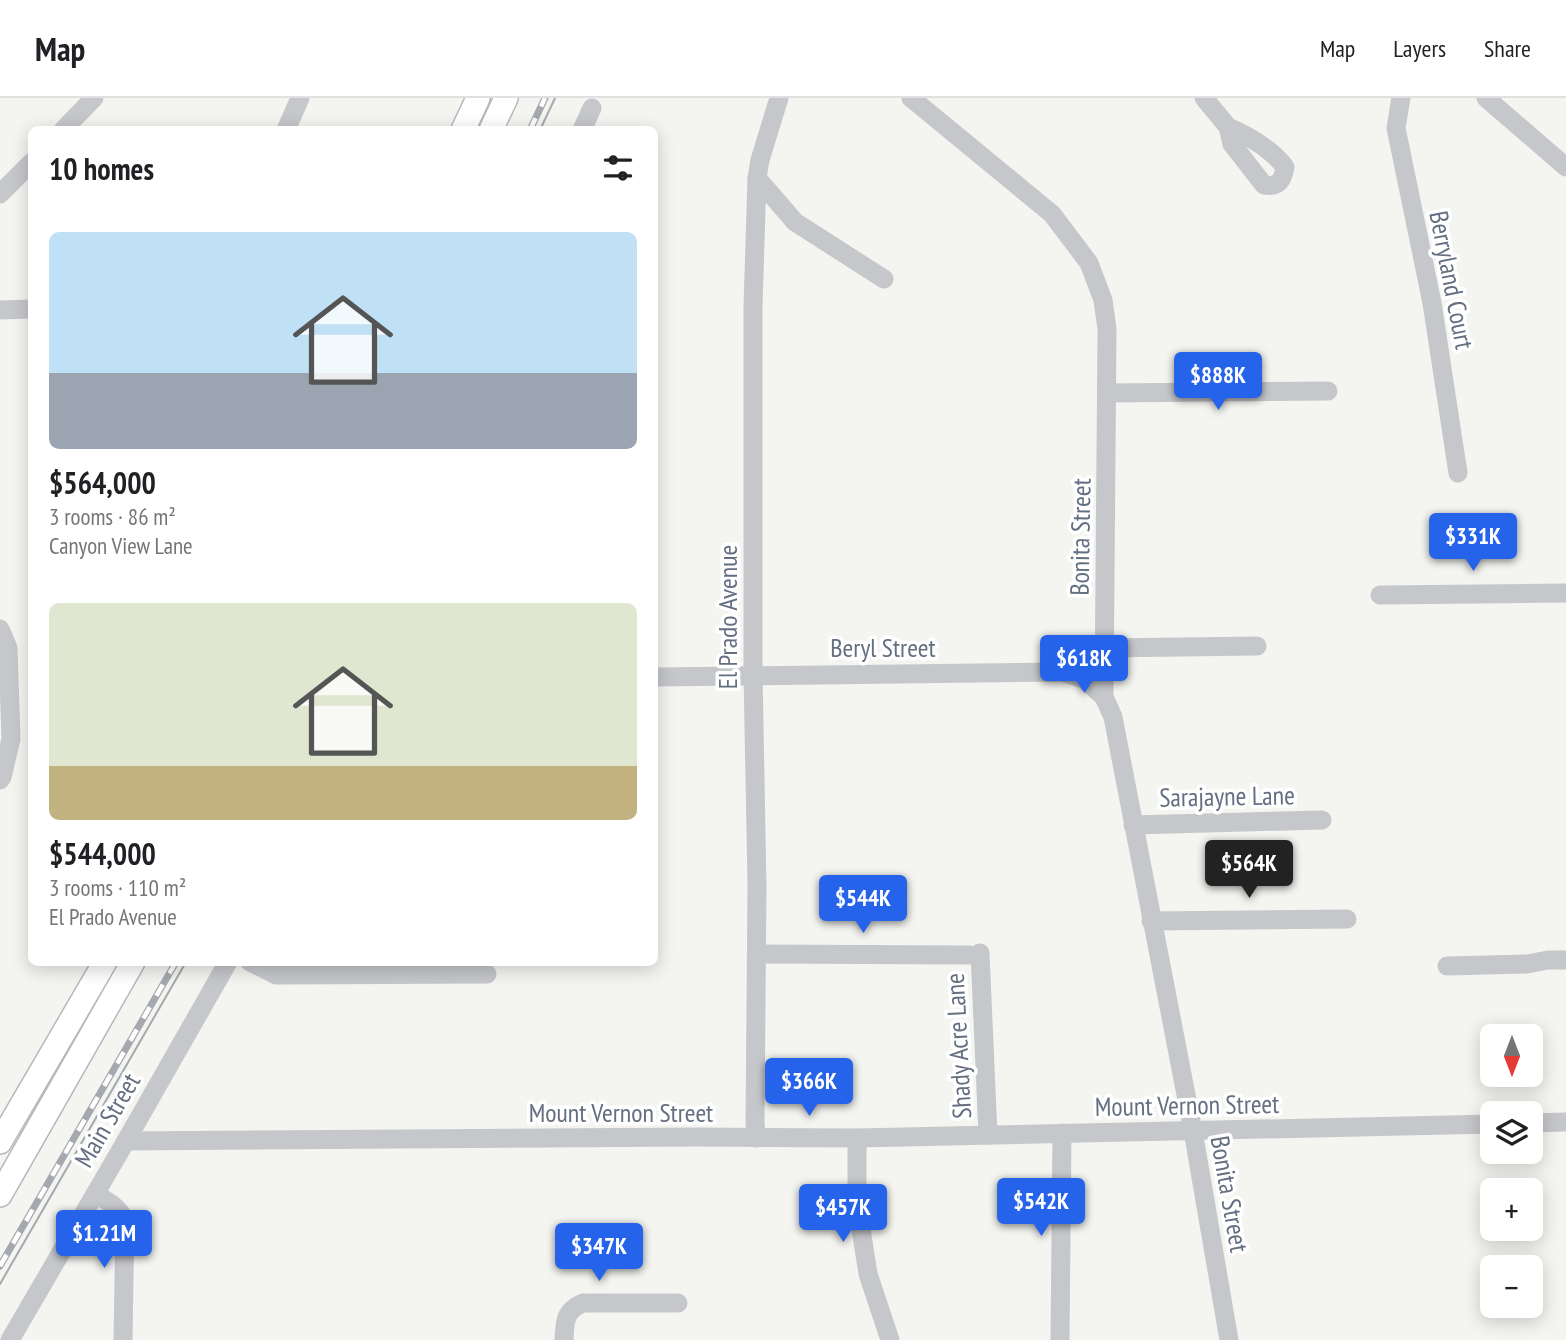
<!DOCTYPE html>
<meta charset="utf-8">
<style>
body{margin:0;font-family:"PT Sans Narrow",sans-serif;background:#f6f6f6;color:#202124;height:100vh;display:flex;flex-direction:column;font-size:26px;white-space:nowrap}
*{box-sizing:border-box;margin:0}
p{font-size:23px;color:#757577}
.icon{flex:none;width:38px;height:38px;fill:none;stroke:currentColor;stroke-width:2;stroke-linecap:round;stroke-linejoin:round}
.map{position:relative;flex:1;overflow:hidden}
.sheet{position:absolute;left:28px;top:28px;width:630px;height:840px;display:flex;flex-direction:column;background:#fff;border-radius:10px;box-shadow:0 4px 18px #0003}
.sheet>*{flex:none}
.needle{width:46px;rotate:180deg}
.fabs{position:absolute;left:1480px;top:926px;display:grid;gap:14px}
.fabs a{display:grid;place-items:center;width:63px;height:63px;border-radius:10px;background:#fff;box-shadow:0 4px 18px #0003;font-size:35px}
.price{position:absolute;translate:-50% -60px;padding:0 16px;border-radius:7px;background:#2563eb;color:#fff;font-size:23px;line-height:46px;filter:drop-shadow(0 2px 4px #0008)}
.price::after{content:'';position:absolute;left:50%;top:42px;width:21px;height:16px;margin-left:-10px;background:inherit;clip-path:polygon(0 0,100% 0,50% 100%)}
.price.current{background:#222;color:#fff}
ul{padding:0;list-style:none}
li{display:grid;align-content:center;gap:14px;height:371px;padding:0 21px}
li span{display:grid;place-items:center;height:217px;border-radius:10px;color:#555}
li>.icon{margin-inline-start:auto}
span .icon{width:126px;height:126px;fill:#fffc;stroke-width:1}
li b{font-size:30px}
h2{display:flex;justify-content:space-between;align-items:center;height:84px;padding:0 21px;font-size:30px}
header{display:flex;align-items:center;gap:42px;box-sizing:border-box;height:98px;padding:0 35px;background:#fff;border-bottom:2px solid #e0e0e0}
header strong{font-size:33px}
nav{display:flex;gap:38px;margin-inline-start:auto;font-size:24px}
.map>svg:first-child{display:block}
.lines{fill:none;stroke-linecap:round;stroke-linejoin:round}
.major-casing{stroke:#b5b8bc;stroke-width:26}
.minor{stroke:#c5c7cb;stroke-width:19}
.major{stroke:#fff;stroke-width:23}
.tram{stroke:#a5a8af;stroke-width:2}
.rail-casing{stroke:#a5a8af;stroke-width:7}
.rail{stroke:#fff;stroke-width:4.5;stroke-dasharray:13;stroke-linecap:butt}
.labels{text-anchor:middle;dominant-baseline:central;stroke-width:7;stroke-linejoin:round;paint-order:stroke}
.street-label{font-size:26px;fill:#646f81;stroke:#fff}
</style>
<header>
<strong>Map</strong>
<nav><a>Map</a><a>Layers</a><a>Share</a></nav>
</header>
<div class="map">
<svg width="1566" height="1242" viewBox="0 0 1566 1242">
<rect width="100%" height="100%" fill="#f4f5f1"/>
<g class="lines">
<defs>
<g id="major">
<path d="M463,32l15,-32"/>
<path d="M491,32l15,-32"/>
<path d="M0,1044l105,-180"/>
<path d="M0,1097l133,-233"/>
</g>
</defs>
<use href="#major" class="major-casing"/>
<g class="minor">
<path d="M911,0l141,116 37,49 14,37 4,29 -3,368 9,20 80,414 36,209"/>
<path d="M1204,0l24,29 4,17 32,41c15,3 19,-6 21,-18 -14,-18 -36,-31 -57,-40"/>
<path d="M1401,0l-5,30 36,175 26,170"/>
<path d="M1486,0l80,69"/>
<path d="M63,32l31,-32"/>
<path d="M286,32l14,-32"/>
<path d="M582,32l10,-22"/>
<path d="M757,80l38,44 89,57"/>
<path d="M0,96l32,-32"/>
<path d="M0,212l32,-1"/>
<path d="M1107,295l221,-2"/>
<path d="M1380,497l186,-2"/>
<path d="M0,531l8,19 3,91 -9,38 -2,3"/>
<path d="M1105,550l152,-2"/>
<path d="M654,579l408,-5 22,7 20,18"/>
<path d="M1133,727l189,-5"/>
<path d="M1151,823l196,-2"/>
<path d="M980,855l8,182"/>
<path d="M757,856l212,1"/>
<path d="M250,864l26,13 211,-1"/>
<path d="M1447,868l80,-2 21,-4h18"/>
<path d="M1531,1025l35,-1"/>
<path d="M756,1040l-1,-17 2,-235 -4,-212v-368l4,-128 3,-18 19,-62"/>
<path d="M857,1040v65l11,71 22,66"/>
<path d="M126,1043l570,-4 161,1 636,-14"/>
<path d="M95,1096c13,7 23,13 30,26l-2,120"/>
<path d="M10,1242l116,-199 102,-179"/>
<path d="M564,1242c1,-18 0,-29 19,-37h95"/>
<path d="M1060,1242l2,-207"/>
</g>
<use href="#major" class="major"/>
<g class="tram">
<path d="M540,32l15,-32"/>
<path d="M0,1186l186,-322"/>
</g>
<defs>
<g id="rail">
<path d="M530,32l15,-32"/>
<path d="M0,1168l176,-304"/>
</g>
</defs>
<use href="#rail" class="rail-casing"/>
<use href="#rail" class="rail"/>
</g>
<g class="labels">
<g class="street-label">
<text transform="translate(1452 182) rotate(79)">Berryland Court</text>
<text transform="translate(1080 439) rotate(-89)">Bonita Street</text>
<text transform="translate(727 519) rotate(-90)">El Prado Avenue</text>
<text x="883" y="549">Beryl Street</text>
<text transform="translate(1227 698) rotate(-1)">Sarajayne Lane</text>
<text transform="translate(958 948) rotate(-93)">Shady Acre Lane</text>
<text transform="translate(1187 1007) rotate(-1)">Mount Vernon Street</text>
<text x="621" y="1014">Mount Vernon Street</text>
<text transform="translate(107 1022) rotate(-60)">Main Street</text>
<text transform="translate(1230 1096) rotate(80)">Bonita Street</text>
</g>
</g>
</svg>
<div class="fabs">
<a><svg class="needle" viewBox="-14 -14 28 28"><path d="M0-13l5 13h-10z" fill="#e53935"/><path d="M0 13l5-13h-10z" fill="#757577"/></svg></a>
<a><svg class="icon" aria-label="layers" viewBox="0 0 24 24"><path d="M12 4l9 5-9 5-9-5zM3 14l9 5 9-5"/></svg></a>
<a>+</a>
<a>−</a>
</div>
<b class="price" style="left:1218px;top:314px">$888K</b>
<b class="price" style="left:1473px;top:475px">$331K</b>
<b class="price" style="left:1084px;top:597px">$618K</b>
<b class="price current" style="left:1249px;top:802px">$564K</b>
<b class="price" style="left:863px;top:837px">$544K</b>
<b class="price" style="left:809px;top:1020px">$366K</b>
<b class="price" style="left:1041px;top:1140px">$542K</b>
<b class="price" style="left:843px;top:1146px">$457K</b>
<b class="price" style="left:104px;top:1172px">$1.21M</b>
<b class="price" style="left:599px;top:1185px">$347K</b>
<section class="sheet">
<h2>10 homes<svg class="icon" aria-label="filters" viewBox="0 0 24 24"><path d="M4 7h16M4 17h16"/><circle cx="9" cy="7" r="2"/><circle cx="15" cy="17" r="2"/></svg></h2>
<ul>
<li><span style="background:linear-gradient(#bfe0f5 65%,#9aa5b1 0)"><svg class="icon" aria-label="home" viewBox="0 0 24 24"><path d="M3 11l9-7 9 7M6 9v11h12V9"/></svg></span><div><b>$564,000</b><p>3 rooms · 86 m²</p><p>Canyon View Lane</p></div></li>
<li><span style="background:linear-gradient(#dfe7d0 75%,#c2b280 0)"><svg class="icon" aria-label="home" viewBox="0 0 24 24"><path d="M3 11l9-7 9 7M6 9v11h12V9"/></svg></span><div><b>$544,000</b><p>3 rooms · 110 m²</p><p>El Prado Avenue</p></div></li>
</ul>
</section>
</div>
